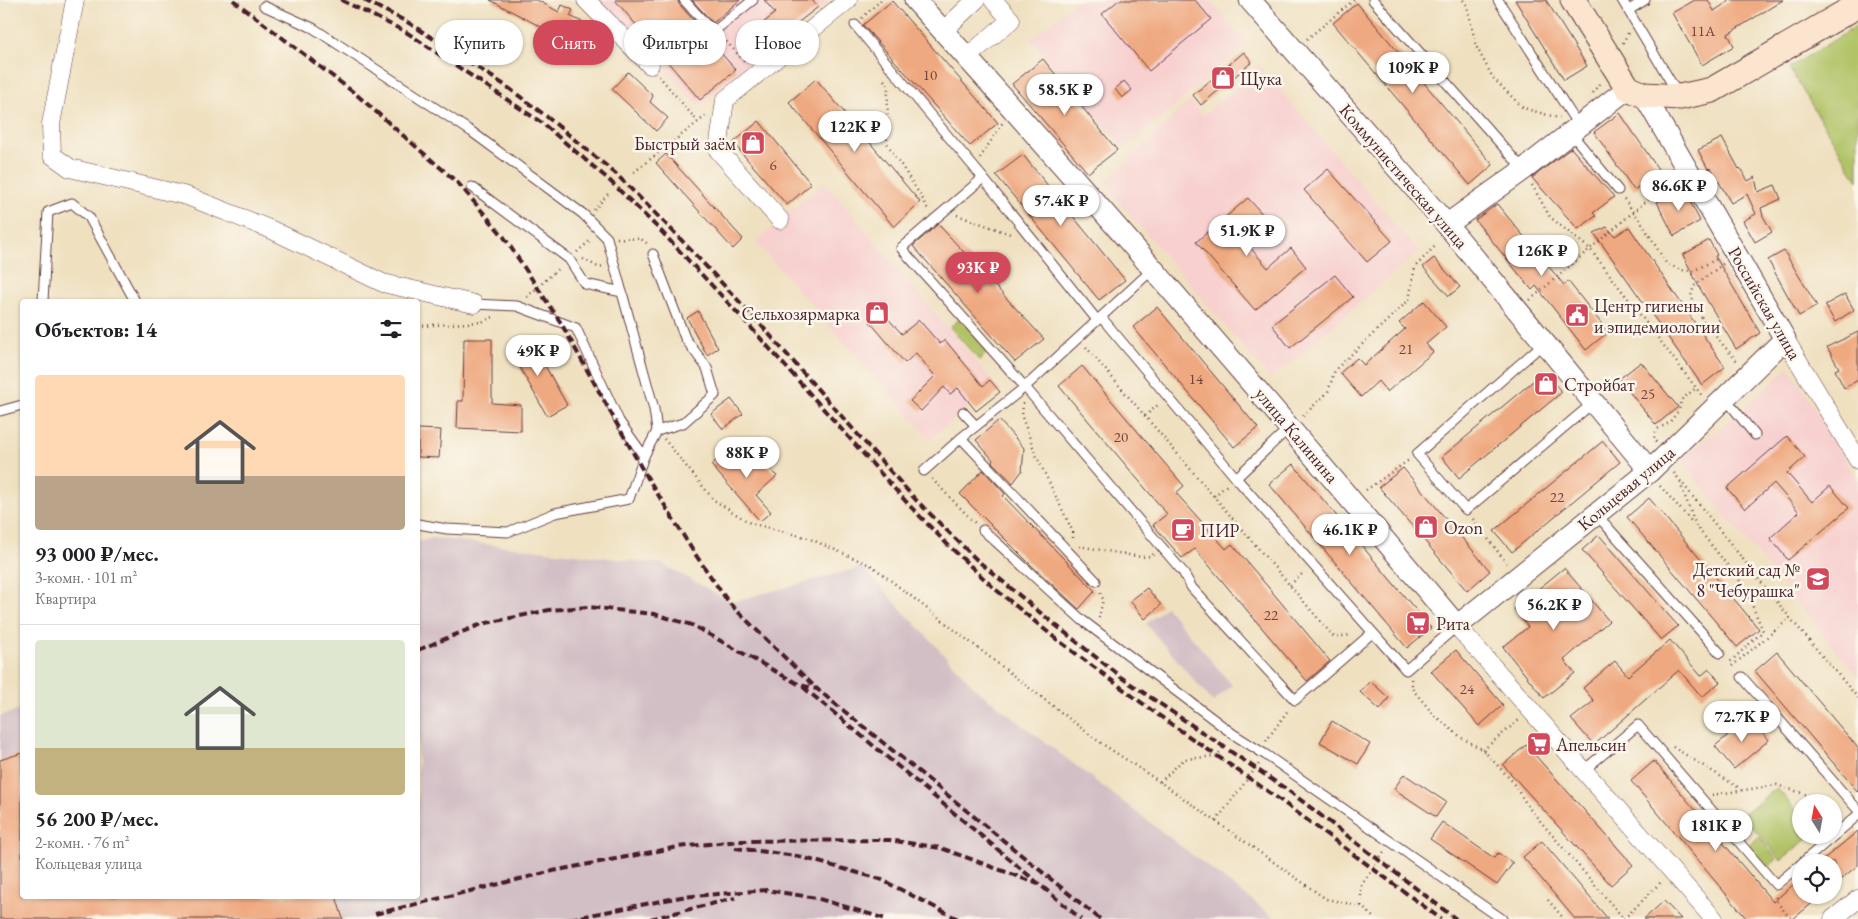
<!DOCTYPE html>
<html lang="ru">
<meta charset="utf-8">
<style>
body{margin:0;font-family:"EB Garamond",serif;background:#f6f6f6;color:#202124;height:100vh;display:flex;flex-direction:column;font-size:19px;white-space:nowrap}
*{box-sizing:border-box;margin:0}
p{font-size:16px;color:#757577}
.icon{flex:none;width:28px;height:28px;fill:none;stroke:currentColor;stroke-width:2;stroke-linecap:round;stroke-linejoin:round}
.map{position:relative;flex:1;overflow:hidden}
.panel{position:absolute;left:20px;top:299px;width:400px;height:600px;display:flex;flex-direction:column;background:#fff;border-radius:5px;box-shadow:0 1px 4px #0004}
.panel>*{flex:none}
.banner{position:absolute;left:435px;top:20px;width:475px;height:45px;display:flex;gap:10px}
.needle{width:32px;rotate:349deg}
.buttons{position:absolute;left:1792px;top:794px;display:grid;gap:10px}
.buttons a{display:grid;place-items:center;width:50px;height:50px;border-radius:50%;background:#fff;box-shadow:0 1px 4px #0004;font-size:25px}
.price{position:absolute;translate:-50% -42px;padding:0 11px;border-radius:18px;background:#fff;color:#222;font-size:16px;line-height:32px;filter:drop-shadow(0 1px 2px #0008)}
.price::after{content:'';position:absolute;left:50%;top:30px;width:15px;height:11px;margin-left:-8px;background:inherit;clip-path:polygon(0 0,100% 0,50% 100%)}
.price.active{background:#d1495b;color:#fff}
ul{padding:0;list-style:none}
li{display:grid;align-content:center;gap:10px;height:265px;padding:0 15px}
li+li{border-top:1px solid #e0e0e0}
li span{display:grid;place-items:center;height:155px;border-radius:5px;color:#555}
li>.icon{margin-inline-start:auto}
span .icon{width:90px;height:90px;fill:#fffc;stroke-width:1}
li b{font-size:21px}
h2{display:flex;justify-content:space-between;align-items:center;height:60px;padding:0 15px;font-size:21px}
.pill{padding:0 18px;border-radius:22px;background:#fff;box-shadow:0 1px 4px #0004;font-size:18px;line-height:45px}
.pill.active{background:#d1495b;color:#fff}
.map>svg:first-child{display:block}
.built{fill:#f7d0cf}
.industrial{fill:#d2bec5}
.green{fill:#b1c366;stroke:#7e7148}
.building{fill:#efa980}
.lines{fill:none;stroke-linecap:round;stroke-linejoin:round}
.service-casing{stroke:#633c41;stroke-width:11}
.minor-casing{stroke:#633c41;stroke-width:19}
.tertiary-casing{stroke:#633c41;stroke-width:23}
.secondary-casing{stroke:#633c41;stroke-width:27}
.path{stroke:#633c41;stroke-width:2.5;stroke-dasharray:1 4;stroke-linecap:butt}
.service{stroke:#fff;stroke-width:9}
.minor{stroke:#fff;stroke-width:18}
.tertiary{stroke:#fff;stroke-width:21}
.secondary{stroke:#fbe5cf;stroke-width:25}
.rail{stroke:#4a1f2b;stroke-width:4;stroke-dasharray:8 4;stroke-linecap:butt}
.labels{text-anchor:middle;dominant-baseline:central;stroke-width:5;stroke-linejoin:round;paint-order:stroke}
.number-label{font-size:15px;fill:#734240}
.poi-label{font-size:18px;fill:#4a1f2b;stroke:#fbf7ec;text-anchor:start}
.street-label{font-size:18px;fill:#4a1f2b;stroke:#fbf7ec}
</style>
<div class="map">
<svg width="1858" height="919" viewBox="0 0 1858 919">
<rect width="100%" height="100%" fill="#fbf7ec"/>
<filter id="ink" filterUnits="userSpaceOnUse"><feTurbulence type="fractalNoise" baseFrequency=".02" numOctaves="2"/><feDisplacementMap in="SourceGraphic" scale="10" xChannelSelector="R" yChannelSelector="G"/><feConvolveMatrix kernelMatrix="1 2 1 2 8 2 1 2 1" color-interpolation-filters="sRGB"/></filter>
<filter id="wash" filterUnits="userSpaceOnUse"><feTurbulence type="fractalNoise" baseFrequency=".0096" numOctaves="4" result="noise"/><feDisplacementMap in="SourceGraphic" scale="20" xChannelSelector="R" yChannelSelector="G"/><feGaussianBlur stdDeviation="1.12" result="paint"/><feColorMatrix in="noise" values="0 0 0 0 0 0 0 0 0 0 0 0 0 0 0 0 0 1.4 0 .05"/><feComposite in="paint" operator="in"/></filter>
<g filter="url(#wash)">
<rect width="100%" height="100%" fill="#efe0c0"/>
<g class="built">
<path d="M600,0h230l-131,106z"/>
<path d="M1077,0h132l38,44 -123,105 -93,-109z"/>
<path d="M1259,66l160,186 -148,127 -167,-195 86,-84 13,16z"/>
<path d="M824,182l171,202 -65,55 -174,-197z"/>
<path d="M1789,367l69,113v197l-178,-217 58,-46z"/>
</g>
<g class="industrial">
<path d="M432,538l230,26 70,38 130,-35 115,123 299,229h-1276v-203l22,-7v187h396v-354z"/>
<path d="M1166,607l66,78 -19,17 -67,-78z"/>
</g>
<g class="green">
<path d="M1858,25v156l-69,-113z"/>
<path d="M961,318l29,33 -11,9 -29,-33z"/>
<path d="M1777,788l24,29v18h11l-31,25 -39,-45z"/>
<path d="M1759,837l18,22 -11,9 -18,-22z"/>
</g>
<g id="blocks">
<g class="building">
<path d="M490,0h47l22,12 3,-7 11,5 -3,6 34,17 6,6 -10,19z"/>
<path d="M615,0h63l1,4 24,27 -1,1 34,38 -36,30z"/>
<path d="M692,0h48l-27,23z"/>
<path d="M764,0h48l6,7 -64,50 -13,-15 34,-29z"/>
<path d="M1119,0h76l16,19 -62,52 -47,-57z"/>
<path d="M1515,0h31l41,66 -23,14z"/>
<path d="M1695,0h13l6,11 17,-11h52l-55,34 6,12 -32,19 -30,-52z"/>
<path d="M892,1l106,122 -28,23 -107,-121z"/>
<path d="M1357,3l136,162 -23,20 -137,-162z"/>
<path d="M1244,52l8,10 -51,43 -8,-10z"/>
<path d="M1043,59l74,91 -29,23 -76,-89z"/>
<path d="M628,72l25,24 -3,6 18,16 -12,13 -44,-42z"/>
<path d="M816,79l104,123 -26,25 -105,-125z"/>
<path d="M1124,81l8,9 -10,8 -7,-9z"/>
<path d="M1620,113l40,59 -26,18 -40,-58z"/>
<path d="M759,121l52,63 -24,21 -54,-62z"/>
<path d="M1722,138l17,31 1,-1 8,13 7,-4 3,15 17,-7 6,14 -20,9 2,8 9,16 -17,10 -12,-21 13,-7 -9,-20 -16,9 -20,-35 -3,1 -10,-19z"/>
<path d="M1571,148l43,49 -21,16 3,3 -18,13 -46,-51z"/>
<path d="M666,154l77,85 -10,10 -77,-86z"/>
<path d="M1023,155l102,125 -26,20 -103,-125z"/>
<path d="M1328,169l64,72 -25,21 -63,-72z"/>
<path d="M1684,189l16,32 -26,15 -17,-34z"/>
<path d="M1248,198l16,18 -24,20 28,32 23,-20 15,19 -51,43 -59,-68z"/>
<path d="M1497,204l67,81 4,-4 40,51 -22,18 -50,-64 -4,4 -57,-70z"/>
<path d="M938,224l106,115 -29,23 -102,-116z"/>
<path d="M1607,227l8,9 14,-9 96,140 -23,18 -108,-152z"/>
<path d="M1709,240l8,15 -2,1 45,77 -24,16 -38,-64 -15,-30z"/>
<path d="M1784,251l33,55 -18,10 -31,-56z"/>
<path d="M1434,258l26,29 -11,9 -26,-29z"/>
<path d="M1335,275l18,22 -63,51 -18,-23z"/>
<path d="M1845,294l9,16 -19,12 -10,-17z"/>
<path d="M1424,301l22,26 -20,17 7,8 -46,40 -9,-11 -17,16 -21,-24 17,-15 7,7 41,-36 -6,-6z"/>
<path d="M1157,307l101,121 -24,19 -101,-120z"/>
<path d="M698,311l20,37 -11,7 -20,-37z"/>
<path d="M882,312l20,22 17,-14 21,24 5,-4 38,46 7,-6 10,12 -24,19 -18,-23 -8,6 -6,-7 -23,24 -11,-10 25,-25 -19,-23 -11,10 -35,-41z"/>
<path d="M1858,332v48l-14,8 -9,-18 4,-2 -12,-21z"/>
<path d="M529,337l38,68 -20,11 -38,-68z"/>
<path d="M464,339h28v64l29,2v26l-64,-3 1,-27h5z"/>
<path d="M1641,362l37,45 -22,18 -37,-46z"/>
<path d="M1082,366l102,120 -8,7 50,56 6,-5 98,117 -23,20 -112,-132 -13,9 -29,-33 14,-11 -108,-128z"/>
<path d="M1544,372l18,20 -103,86 -17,-21z"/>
<path d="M731,399l12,15 -20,15 -12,-15z"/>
<path d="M999,420l25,28 -2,23 -9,12 -21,-21 1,-2 -17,-20z"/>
<path d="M418,429l23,1 -2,28 -21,-1z"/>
<path d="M1787,436l18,21 -18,16 25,29 18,-16 19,22 -61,52 -18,-22 29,-26 -25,-29 -29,26 -18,-21z"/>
<path d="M1603,441l17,21 -108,90 -18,-21z"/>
<path d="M751,445l26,31 -21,19 15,17 -11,9 -49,-56 11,-9 7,7z"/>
<path d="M1293,464l138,164 -24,20 -138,-164z"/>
<path d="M1403,468l87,103 -23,20 -88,-104z"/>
<path d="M983,470l22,24 -2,2 92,95 -16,18 -48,-44 -71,-71z"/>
<path d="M1649,498l110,131 -22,18 -110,-130z"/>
<path d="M1599,535l79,91 -17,14 -79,-90z"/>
<path d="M1564,568l45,53 -45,39 11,13 -31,25 -41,-51 25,-20 -14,-18z"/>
<path d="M1147,588l14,17 -16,14 -15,-18z"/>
<path d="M1670,640l31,36 8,-7 11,13 -18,15 -23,-27 -85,75 -23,-26 23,-18 -11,-13 32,-27 13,15z"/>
<path d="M1456,650l47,55 -24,21 -48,-55z"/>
<path d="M1777,652l81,96v44l-103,-121z"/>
<path d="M1370,681l19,17 -9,12 -20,-18z"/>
<path d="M1750,717l19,23 -35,29 -19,-23z"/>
<path d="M1332,721l38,23 -12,20 -38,-22z"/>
<path d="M1526,745l107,120 -22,20 -108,-120z"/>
<path d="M22,753v143h314l7,23h-343v-159z"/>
<path d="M1654,761l119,141 28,-24v17h21l-29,24h-46l-116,-138z"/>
<path d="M1404,774l42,28 -10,15 -42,-28z"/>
<path d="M1442,822l52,36 4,-5 15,10 -16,22 -67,-46z"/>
<path d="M1858,831v34l-24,20v-23h-14z"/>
<path d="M1542,841l66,78h-33l-52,-62z"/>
<path d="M1664,901l17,18h-37z"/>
</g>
</g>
</g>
<g filter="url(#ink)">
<use href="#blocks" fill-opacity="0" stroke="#633c41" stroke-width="1"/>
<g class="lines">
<defs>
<g id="service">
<path d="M684,0l29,32 40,-32"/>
<path d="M1373,0l150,169"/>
<path d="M1498,0l80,125"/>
<path d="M1622,0l56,94"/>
<path d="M264,6l49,22 159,104 111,82 24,24 47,171 3,22 -13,25"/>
<path d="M1629,10l16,-10"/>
<path d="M855,25l128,153 114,142"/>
<path d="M1570,132l48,58"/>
<path d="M472,187l97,72 16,25 37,8"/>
<path d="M653,254l32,84 22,30 8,27 -32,28 -26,8"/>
<path d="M1153,269l-128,118 158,185 9,16 103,112 77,-67"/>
<path d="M43,301l5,-89 24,-9 17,14 46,84"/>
<path d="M1101,317l135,161 170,192 51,-44"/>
<path d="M1544,343l-127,111 49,56 128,-108"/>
<path d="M1725,398l30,37"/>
<path d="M0,411l22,-6"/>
<path d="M963,412l13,14"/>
<path d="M961,438l135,143"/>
<path d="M924,471l37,-33 64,-51 -124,-139 82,-70"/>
<path d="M1236,478l54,-51"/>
<path d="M1596,514l124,139"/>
<path d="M418,524l29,5 61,3 47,-19 74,-14 15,-43 -25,-35 -43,-93 -59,-22 -43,-2"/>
<path d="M983,530l99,90 151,114 33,21 236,164"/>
<path d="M1742,677l116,133"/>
<path d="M1583,771l55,-46 138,160 25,-21"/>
<path d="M1803,862l55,-47"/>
</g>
<g id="minor">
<path d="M75,0l-24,124 1,31 18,13 117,28 85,34 111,53 91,21"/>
<path d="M586,0l64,65"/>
<path d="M943,31l33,-31"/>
<path d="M967,57l44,-37 -18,-20"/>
<path d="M780,220l-62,-70 7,-50 123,-100"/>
<path d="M1785,339l73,121"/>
<path d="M1457,626l257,293"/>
<path d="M1833,919l25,-20"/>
</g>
<g id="tertiary">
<path d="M915,0c186,205 365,415 542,626l193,-155 135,-132 -141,-244"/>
<path d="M1250,0l198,226 202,245"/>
<path d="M1448,226l8,-8 67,-48 105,-82"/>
</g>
<path id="secondary" d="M1573,0l55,88 16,7 36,2 32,-7 146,-85"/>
</defs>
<use href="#service" class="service-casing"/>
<use href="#minor" class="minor-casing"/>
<use href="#tertiary" class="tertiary-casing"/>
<use href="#secondary" class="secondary-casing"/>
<g class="path">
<path d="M1463,0l4,5 9,41 17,32 30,30 32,9h5"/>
<path d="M862,18l19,-18"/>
<path d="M723,38l23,25"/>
<path d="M1307,39l47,-39"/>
<path d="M1623,43l5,-10"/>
<path d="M659,76l39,46"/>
<path d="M884,80l4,6 -1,57 37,58 4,9"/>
<path d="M1593,93l8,-12"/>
<path d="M980,158l23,-36"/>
<path d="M634,172l73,-57"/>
<path d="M1532,185l18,32 40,32 113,148"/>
<path d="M1624,199l19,26 23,38 14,7 13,1 26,-13"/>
<path d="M594,210l14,-16"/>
<path d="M957,215l56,20"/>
<path d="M617,238l24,1 7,5"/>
<path d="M577,252l15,-13"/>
<path d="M583,259l15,8 5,-1"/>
<path d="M1723,264l-29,22 -3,10 14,28 32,37"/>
<path d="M527,297l33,-30"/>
<path d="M1530,300l142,-121"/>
<path d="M418,326l64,-4 11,-5"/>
<path d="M1086,347l248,290 18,-2"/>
<path d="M1023,403l-1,14 14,38 37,77v7"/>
<path d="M1145,416l14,-12"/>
<path d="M1303,416l25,-24 7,-22 74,-70 6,-33 21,-22"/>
<path d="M664,439l50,61 36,23 58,15 64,28 226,175 62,41 166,117 35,7 14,13"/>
<path d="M1656,442l-2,-4 3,-9 12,-6 10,-13 2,-10 15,-12"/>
<path d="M1674,473l116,145 68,80"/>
<path d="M932,479l43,44"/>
<path d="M1680,483l16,43 48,60 19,45 -34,32"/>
<path d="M1660,486l33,37"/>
<path d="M1366,490l43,-30"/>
<path d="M1214,496l13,-11"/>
<path d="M1473,519l35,46"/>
<path d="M1079,546l62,11 10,-1 3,-2"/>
<path d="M1290,585l14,-13"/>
<path d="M1099,618l4,-19 -3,-7"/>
<path d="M1732,666l58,-48"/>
<path d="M1411,679l2,11 22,26 27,22 21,12 28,30 18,28 95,111"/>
<path d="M1266,741l23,-32"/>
<path d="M1673,747l68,42"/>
<path d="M1483,750l36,-30"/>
<path d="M1160,782l24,-23 33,-3 9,-13"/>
<path d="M1712,795l65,-10 52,17"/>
<path d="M1216,821l43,-57"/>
<path d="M1776,897v4l15,18"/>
<path d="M1548,900l16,19"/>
<path d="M1361,906v-20l24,-36"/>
<path d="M1624,919l38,-38"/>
</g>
<use href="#service" class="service"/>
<use href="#minor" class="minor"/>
<use href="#tertiary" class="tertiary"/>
<use href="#secondary" class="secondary"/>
<g class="rail">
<path d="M233,0l124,95 41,36 60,52 46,54 57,86 80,144 52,84 36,52 88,86"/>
<path d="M341,0l65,32 136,91 66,56 52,51 86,92 163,183 38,39 47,44 61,50 99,74 122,85 165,122"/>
<path d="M364,0l45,23 97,63 40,30 69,57 54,54 83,88 163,184 62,61 66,55 79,63 167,113 167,128"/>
<path d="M418,650l64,-26 67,-14 39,-3 66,7 38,11 108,60 17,4 283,230"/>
<path d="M803,687l278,232"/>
<path d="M735,848l62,8 83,23 78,40"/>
<path d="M375,914l178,-43 125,-24 62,-6 149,-1 52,8 97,36"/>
<path d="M570,919l111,-22 86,-7 49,8 70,21"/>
<path d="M650,919l85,-21"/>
</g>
</g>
</g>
<defs>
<symbol id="shop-square" viewBox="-11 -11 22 22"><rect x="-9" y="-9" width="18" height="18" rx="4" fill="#d1495b" stroke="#fbf7ec"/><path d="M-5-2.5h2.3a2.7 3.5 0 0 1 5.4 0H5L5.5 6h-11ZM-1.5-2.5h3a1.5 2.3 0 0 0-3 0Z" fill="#fff"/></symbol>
<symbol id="civic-square" viewBox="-11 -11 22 22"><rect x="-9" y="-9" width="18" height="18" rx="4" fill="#d1495b" stroke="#fbf7ec"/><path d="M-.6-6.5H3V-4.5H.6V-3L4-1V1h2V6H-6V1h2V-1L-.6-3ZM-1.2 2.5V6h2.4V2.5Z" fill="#fff"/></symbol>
<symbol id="cafe-square" viewBox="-11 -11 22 22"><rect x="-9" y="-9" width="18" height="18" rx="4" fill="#d1495b" stroke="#fbf7ec"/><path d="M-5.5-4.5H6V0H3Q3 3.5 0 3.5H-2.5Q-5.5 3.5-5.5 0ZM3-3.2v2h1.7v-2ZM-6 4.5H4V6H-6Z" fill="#fff"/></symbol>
<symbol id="school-square" viewBox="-11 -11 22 22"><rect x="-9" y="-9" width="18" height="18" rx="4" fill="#d1495b" stroke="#fbf7ec"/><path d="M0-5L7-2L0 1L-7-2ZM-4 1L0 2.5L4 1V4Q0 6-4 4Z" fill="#fff"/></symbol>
<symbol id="supermarket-square" viewBox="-11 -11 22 22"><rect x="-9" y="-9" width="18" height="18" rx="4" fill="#d1495b" stroke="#fbf7ec"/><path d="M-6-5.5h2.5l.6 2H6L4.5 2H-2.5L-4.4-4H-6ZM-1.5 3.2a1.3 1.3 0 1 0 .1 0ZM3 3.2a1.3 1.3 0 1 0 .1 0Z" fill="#fff"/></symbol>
</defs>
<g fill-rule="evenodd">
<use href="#shop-square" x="1209" y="64" width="28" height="28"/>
<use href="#shop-square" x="739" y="129" width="28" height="28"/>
<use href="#shop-square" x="863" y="299" width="28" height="28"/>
<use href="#civic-square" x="1563" y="301" width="28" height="28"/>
<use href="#shop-square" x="1532" y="370" width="28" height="28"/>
<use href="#shop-square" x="1412" y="513" width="28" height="28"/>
<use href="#cafe-square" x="1169" y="516" width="28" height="28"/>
<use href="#school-square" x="1804" y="565" width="28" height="28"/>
<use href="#supermarket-square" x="1404" y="609" width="28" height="28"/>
<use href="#supermarket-square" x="1525" y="730" width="28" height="28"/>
</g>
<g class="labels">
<g class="number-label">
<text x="1703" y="30">11А</text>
<text x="930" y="74">10</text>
<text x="773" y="164">6</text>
<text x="1406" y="348">21</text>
<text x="1196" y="378">14</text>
<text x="1648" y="393">25</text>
<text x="1121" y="436">20</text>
<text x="1557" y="496">22</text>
<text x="1271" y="614">22</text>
<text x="1467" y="688">24</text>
</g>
<g class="poi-label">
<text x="1240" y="78">Щука</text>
<text x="736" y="143" text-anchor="end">Быстрый заём</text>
<text x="1594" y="305">Центр гигиены<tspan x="1594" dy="21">и эпидемиологии</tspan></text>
<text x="860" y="313" text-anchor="end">Сельхозярмарка</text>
<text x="1564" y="384">Стройбат</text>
<text x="1444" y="527">Ozon</text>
<text x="1200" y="530">ПИР</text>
<text x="1800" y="569" text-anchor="end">Детский сад №<tspan x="1800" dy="21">8 "Чебурашка"</tspan></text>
<text x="1436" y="623">Рита</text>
<text x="1556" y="744">Апельсин</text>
</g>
<g class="street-label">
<text transform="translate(1404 176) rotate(49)">Коммунистическая улица</text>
<text transform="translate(1765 303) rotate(60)">Российская улица</text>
<text transform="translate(1297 435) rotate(50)">улица Калинина</text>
<text transform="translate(1626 488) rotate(-40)">Кольцевая улица</text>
</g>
</g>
</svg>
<div class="buttons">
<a><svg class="needle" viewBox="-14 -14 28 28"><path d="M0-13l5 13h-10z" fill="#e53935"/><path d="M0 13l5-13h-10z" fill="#757577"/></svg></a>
<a><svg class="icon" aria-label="locate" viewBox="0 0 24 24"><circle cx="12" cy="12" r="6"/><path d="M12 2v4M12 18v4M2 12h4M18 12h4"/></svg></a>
</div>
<b class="price" style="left:1413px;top:94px">109K ₽</b>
<b class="price" style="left:1065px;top:116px">58.5K ₽</b>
<b class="price" style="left:855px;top:153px">122K ₽</b>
<b class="price" style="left:1679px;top:212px">86.6K ₽</b>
<b class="price" style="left:1061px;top:227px">57.4K ₽</b>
<b class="price" style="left:1247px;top:257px">51.9K ₽</b>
<b class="price" style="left:1542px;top:277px">126K ₽</b>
<b class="price active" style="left:978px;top:294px">93K ₽</b>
<b class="price" style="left:538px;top:377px">49K ₽</b>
<b class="price" style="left:747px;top:479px">88K ₽</b>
<b class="price" style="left:1350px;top:556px">46.1K ₽</b>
<b class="price" style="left:1554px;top:631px">56.2K ₽</b>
<b class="price" style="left:1742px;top:743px">72.7K ₽</b>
<b class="price" style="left:1716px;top:852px">181K ₽</b>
<div class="banner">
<a class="pill">Купить</a>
<a class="pill active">Снять</a>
<a class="pill">Фильтры</a>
<a class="pill">Новое</a>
</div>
<section class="panel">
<h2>Объектов: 14<svg class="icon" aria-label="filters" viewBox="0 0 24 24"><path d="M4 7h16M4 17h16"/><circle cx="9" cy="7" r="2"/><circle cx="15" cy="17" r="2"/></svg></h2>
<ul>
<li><span style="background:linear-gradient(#ffd9b3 65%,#b9a48a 0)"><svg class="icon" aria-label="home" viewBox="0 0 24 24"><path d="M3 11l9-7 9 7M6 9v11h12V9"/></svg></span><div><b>93 000 ₽/мес.</b><p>3-комн. · 101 m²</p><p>Квартира</p></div></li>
<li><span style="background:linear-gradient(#dfe7d0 70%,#c2b280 0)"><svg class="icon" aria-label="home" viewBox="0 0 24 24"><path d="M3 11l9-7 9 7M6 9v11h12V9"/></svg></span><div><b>56 200 ₽/мес.</b><p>2-комн. · 76 m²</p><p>Кольцевая улица</p></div></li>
</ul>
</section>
</div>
